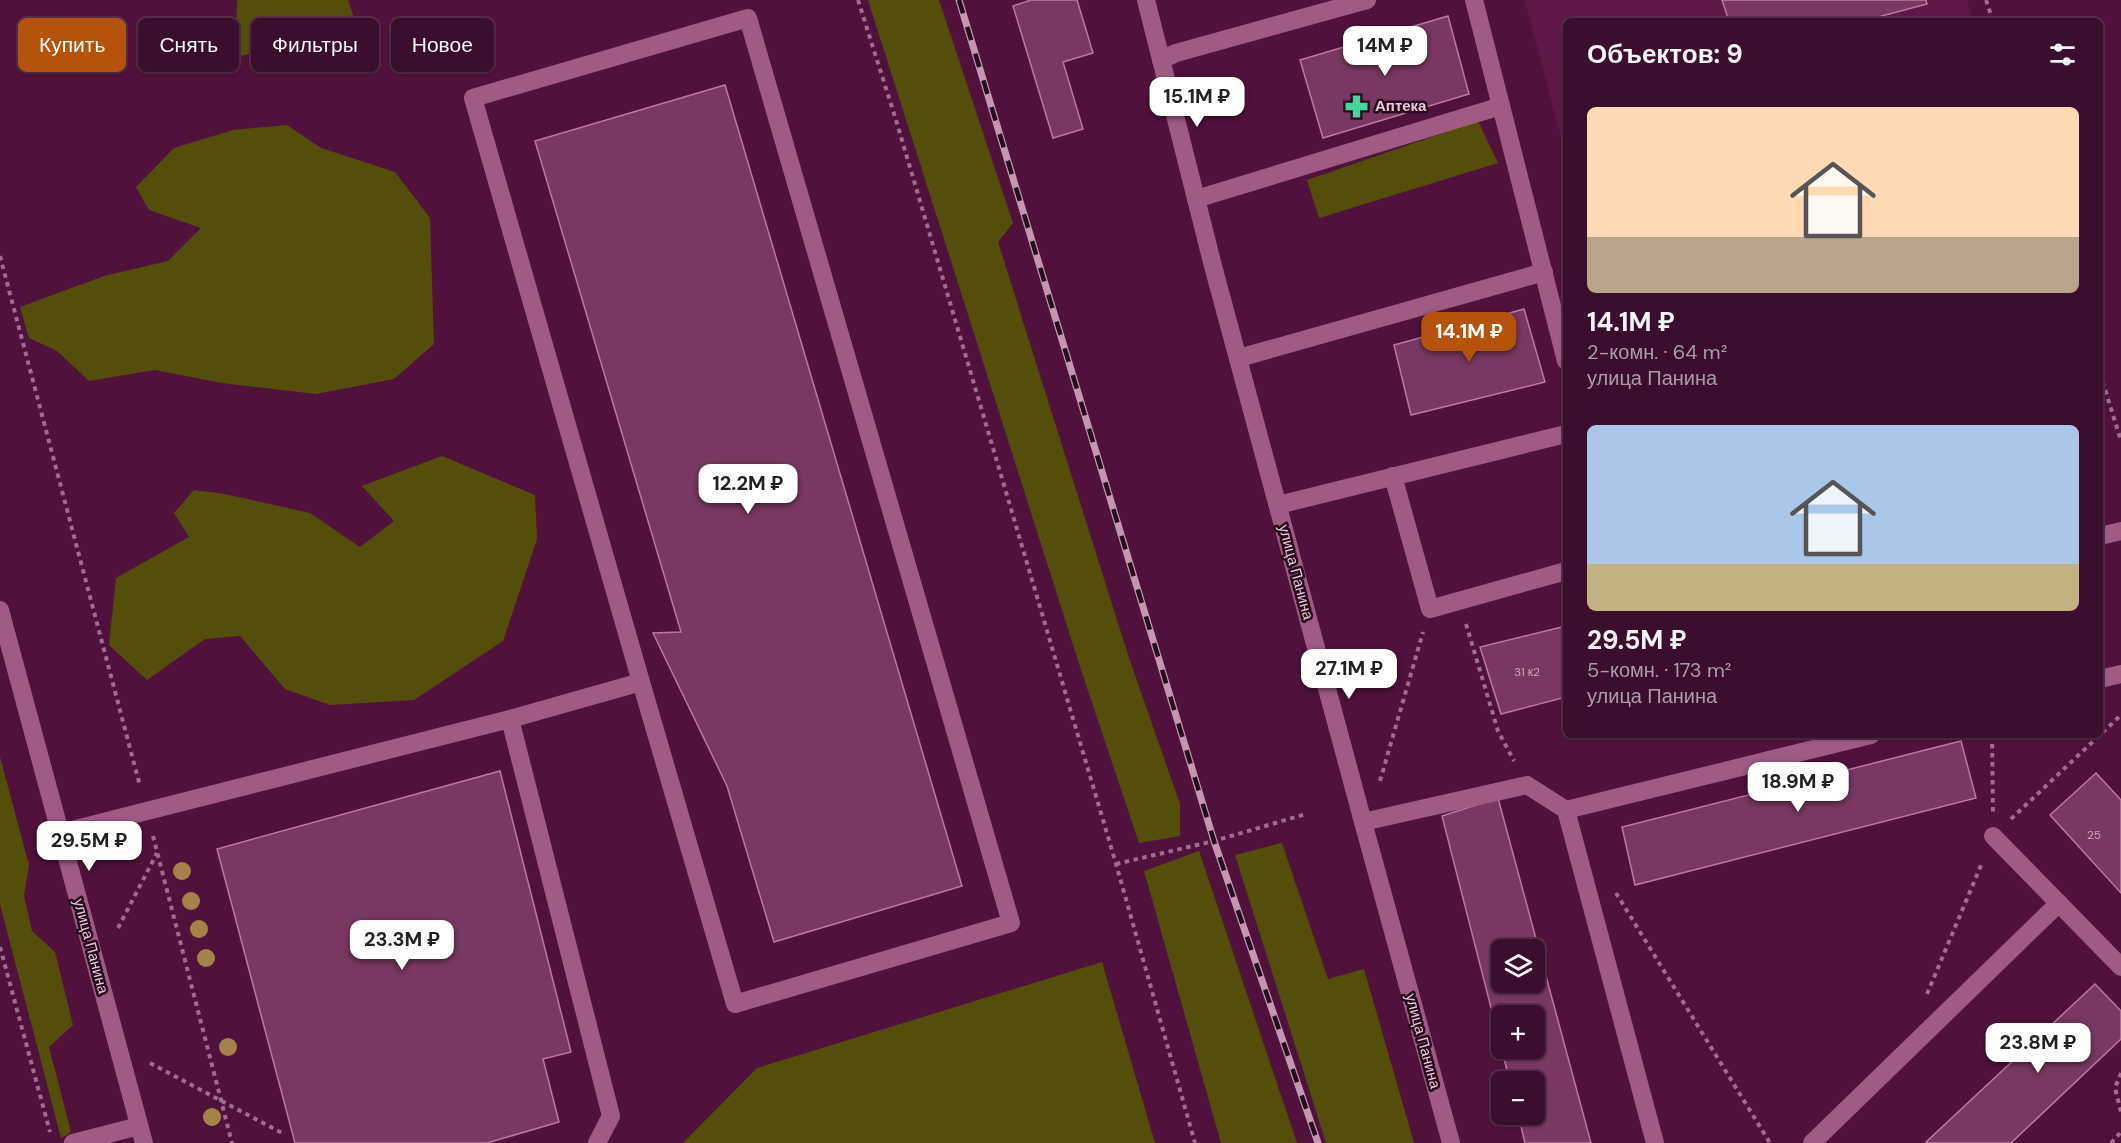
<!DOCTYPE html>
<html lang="ru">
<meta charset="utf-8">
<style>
body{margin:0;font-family:"DM Sans",sans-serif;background:#431735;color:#f1f3f6;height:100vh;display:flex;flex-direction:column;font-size:22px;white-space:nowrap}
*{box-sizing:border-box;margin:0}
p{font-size:20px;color:#ac9caa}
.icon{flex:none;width:33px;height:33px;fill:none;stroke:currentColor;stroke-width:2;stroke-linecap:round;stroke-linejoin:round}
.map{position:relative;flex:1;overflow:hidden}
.side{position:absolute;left:1563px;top:18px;width:540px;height:720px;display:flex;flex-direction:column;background:#3c0e2d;border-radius:9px;box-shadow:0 2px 4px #0004,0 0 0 2px #552e49}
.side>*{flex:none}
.guide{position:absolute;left:18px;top:18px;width:570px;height:54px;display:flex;gap:12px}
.fabs{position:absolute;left:1491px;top:939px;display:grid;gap:12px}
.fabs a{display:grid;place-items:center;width:54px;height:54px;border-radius:9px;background:#3c0e2d;box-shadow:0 2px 4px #0004,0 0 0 2px #552e49;font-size:30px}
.price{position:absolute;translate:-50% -51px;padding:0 14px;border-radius:12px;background:#fff;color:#222;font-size:20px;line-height:39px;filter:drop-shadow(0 2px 3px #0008)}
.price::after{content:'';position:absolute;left:50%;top:36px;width:18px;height:14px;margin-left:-9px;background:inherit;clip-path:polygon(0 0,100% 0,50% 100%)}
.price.current{background:#b45309;color:#fff}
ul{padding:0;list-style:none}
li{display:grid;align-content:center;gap:12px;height:318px;padding:0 24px}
li span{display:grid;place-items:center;height:186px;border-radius:9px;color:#555}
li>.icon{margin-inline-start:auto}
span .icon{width:108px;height:108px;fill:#fffc;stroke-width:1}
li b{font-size:26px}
h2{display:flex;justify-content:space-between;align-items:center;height:72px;padding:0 24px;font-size:26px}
.chip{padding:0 21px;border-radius:9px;background:#3c0e2d;box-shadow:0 2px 4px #0004,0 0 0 2px #552e49;font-size:21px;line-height:54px}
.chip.current{background:#b45309;color:#fff}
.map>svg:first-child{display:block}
.built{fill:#5e1847}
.green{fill:#554e0a}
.building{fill:#793861;stroke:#be77a2;stroke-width:1.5;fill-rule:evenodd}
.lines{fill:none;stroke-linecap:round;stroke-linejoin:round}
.path{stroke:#9f6d8d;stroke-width:4;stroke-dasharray:4.5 4.5;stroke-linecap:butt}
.minor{stroke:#a05b85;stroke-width:18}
.rail-casing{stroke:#c496b2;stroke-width:7}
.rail{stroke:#270c1d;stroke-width:4.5;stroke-dasharray:14;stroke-linecap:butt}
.tree{fill:#a68247}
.labels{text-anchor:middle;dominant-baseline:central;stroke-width:5;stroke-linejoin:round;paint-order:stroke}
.number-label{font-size:12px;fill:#d1a3be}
.poi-label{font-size:15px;font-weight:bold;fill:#eec7dd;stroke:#270c1d;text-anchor:start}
.street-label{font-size:15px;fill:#eec7dd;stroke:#270c1d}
</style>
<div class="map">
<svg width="2121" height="1143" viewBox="0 0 2121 1143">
<rect width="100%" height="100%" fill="#50123c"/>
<path class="built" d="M1525,0h442l5,21h-406v136z"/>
<g class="green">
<path d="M237,0h111l10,30 -122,27z"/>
<path d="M868,0h71l74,223 -15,19 131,416 51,146v32l-41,7 -56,-167z"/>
<path d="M1478,121l20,42 -179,55 -12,-38z"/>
<path d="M287,125l34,23 74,24 35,46 4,126 -40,35 -78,15 -94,-11 -67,-13 -66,11 -32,-30 -28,-13 -9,-31 84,-31 64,-15 33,-33 -52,-18 -13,-23 38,-39 59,-18z"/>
<path d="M442,456l93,39 2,44 -34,102 -89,59 -84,5 -45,-16 -45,-53 -35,3 -58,41 -38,-35 7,-67 73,-41 -15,-24 20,-23 31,4 85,19 50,34 34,-26 -32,-35z"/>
<path d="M0,757l29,108 -5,31 8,35 23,21 18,73 -24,22 22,85 -10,6 -61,-234z"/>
<path d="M1282,843l46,136 36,-10 50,174h-88l-91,-288z"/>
<path d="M1199,851l98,292h-76l-77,-272z"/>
<path d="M1102,962l53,181h-472l74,-75z"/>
</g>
<g class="building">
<path d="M1031,0h46l16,53 -30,9 20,67 -30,9 -40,-132z"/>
<path d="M1722,0h204l1,4 -64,17h-134z"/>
<path d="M1448,16l21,78 -146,44 -23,-78z"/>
<path d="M725,85l237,801 -188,56 -47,-156 -74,-153 28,-1 -146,-491z"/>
<path d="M1524,309l21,73 -134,33 -17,-70z"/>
<path d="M1566,626v71l-65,17 -21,-67z"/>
<path d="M1961,741l15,57 -341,87 -13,-58z"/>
<path d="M500,771l71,281 -28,7 16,63 -72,21h-192l-78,-294z"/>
<path d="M2096,773l25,27v93l-71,-78z"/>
<path d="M1498,798l93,345h-66l-7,-29h16v-32h-24l-68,-266zM1502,950h32v32h-32zM1502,1016h32v32h-32z"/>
<path d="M2095,984l26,27v28l-110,104h-86z"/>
</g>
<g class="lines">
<g class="path">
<path d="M858,0l38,120 220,744 79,279"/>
<path d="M1986,0l7,21"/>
<path d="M0,256l140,530"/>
<path d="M2100,373l21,68"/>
<path d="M1466,624l32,107 16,30"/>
<path d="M1992,735l1,77"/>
<path d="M1380,781l43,-149"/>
<path d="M2011,819l110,-104"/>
<path d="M153,836l79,307"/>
<path d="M1116,864l98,-23 92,-27"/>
<path d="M1616,893l154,250"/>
<path d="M118,928l39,-75"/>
<path d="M0,947l50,185"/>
<path d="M1927,994l55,-131"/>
<path d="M150,1063l132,70"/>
<path d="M2121,1073l-6,15 6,24"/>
<path d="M2111,1143l10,-11"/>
</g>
<g class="minor">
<path d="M1146,0l67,266 150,556 88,321"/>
<path d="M1474,0l92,361"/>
<path d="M1161,60l15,-7 191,-53"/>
<path d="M1196,199l305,-93"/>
<path d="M1239,358l305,-86"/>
<path d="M1393,476l37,133 136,-38"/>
<path d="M1278,505l288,-71"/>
<path d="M2100,536l21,-5"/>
<path d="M0,610l144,533"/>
<path d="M2100,679l21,-5"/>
<path d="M510,719l131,-37 -168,-584 275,-80 263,905 -276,81 -94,-322"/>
<path d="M1566,810l305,-75"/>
<path d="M1363,822l164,-37 39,25 89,333"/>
<path d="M60,833l450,-114 101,397 -14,27"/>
<path d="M1993,836l128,131"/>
<path d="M73,1143l66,-17"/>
<path d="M1812,1143l247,-240"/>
</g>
<defs>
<path id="rail" d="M959,0l255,841 104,302"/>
</defs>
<use href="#rail" class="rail-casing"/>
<use href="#rail" class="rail"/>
</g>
<g class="tree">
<circle cx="182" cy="871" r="9"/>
<circle cx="191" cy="901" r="9"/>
<circle cx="199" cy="929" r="9"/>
<circle cx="206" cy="958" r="9"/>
<circle cx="228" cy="1047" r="9"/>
<circle cx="212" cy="1117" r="9"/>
</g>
<defs>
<symbol id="pharmacy-bare" viewBox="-9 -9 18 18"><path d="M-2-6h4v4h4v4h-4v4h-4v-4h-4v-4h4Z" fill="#48d49d" stroke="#270c1d" stroke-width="2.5" paint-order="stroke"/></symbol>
</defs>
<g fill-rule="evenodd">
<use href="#pharmacy-bare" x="1340" y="90" width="33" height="33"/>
</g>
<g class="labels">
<g class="number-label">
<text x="1527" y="672">31 к2</text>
<text x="2094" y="835">25</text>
</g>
<g class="poi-label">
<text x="1375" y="106">Аптека</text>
</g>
<g class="street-label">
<text transform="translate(1296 572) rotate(75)">улица Панина</text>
<text transform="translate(91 946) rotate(75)">улица Панина</text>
<text transform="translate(1423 1041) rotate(75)">улица Панина</text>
</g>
</g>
</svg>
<div class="fabs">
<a><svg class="icon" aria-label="layers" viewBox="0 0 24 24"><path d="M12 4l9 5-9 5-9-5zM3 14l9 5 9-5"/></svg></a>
<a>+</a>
<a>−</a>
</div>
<b class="price" style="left:1385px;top:77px">14M ₽</b>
<b class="price" style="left:1197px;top:128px">15.1M ₽</b>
<b class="price current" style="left:1469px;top:363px">14.1M ₽</b>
<b class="price" style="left:748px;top:515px">12.2M ₽</b>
<b class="price" style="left:1349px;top:700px">27.1M ₽</b>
<b class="price" style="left:1798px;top:813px">18.9M ₽</b>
<b class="price" style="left:89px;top:872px">29.5M ₽</b>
<b class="price" style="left:402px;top:971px">23.3M ₽</b>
<b class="price" style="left:2038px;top:1074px">23.8M ₽</b>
<div class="guide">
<a class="chip current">Купить</a>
<a class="chip">Снять</a>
<a class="chip">Фильтры</a>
<a class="chip">Новое</a>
</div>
<section class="side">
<h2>Объектов: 9<svg class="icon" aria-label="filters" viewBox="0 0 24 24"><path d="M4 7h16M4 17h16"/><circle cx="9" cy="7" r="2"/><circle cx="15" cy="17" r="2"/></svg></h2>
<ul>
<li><span style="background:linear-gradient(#ffd9b3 70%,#b9a48a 0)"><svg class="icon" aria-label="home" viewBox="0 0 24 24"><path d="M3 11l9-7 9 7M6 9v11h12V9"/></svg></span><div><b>14.1M ₽</b><p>2-комн. · 64 m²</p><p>улица Панина</p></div></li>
<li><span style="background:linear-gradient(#a9c7e8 75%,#c2b280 0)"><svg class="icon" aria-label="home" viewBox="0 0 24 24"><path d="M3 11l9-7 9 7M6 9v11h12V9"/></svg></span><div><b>29.5M ₽</b><p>5-комн. · 173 m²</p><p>улица Панина</p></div></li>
</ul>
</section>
</div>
